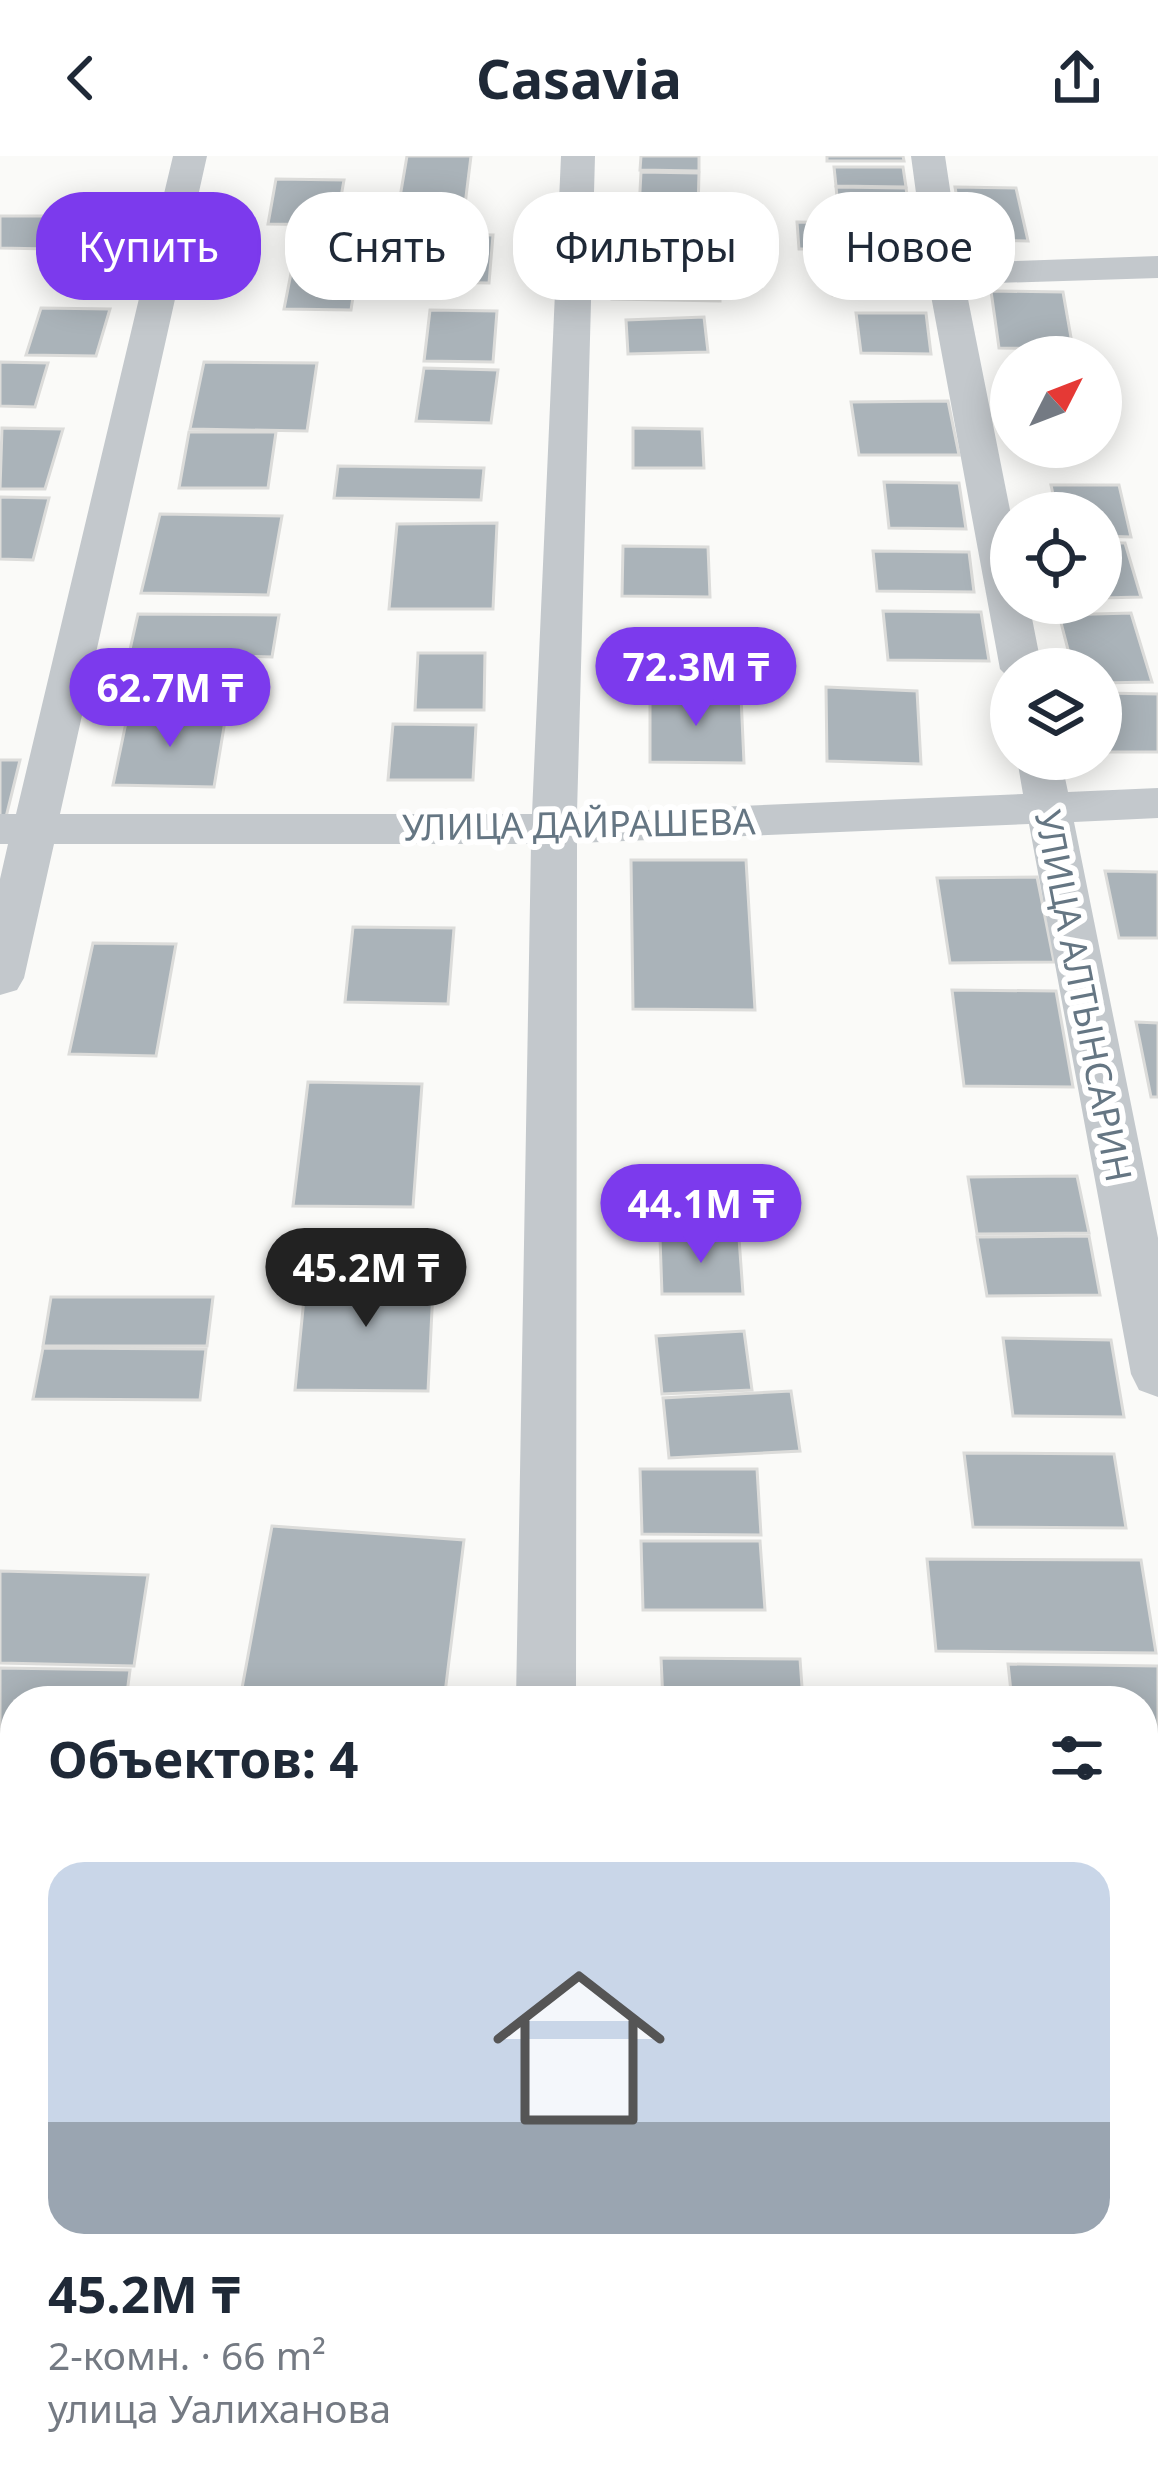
<!DOCTYPE html>
<html lang="ru">
<meta charset="utf-8">
<style>
body{margin:0;font-family:"Noto Sans",sans-serif;background:#f2f2f3;color:#1f2937;height:100vh;display:flex;flex-direction:column;font-size:45px;white-space:nowrap}
*{box-sizing:border-box;margin:0}
p{font-size:39px;color:#747a83}
.icon{flex:none;width:66px;height:66px;fill:none;stroke:currentColor;stroke-width:2;stroke-linecap:round;stroke-linejoin:round}
.map{position:relative;flex:1;overflow:hidden}
.side{position:absolute;left:0px;top:1530px;width:1158px;height:807px;display:flex;flex-direction:column;background:#fff;border-radius:48px 48px 0 0;box-shadow:0 6px 30px #0003}
.side>*{flex:none}
.top-card{position:absolute;left:36px;top:36px;width:1086px;height:108px;display:flex;gap:24px}
.needle{width:78px;rotate:48deg}
.controls{position:absolute;left:990px;top:180px;display:grid;gap:24px}
.controls a{display:grid;place-items:center;width:132px;height:132px;border-radius:50%;background:#fff;box-shadow:0 6px 30px #0003;font-size:60px}
.price{position:absolute;translate:-50% -102px;padding:0 27px;border-radius:42px;background:#7c3aed;color:#fff;font-size:39px;line-height:78px;filter:drop-shadow(0 3px 6px #0008)}
.price::after{content:'';position:absolute;left:50%;top:72px;width:36px;height:27px;margin-left:-18px;background:inherit;clip-path:polygon(0 0,100% 0,50% 100%)}
.price.active{background:#222;color:#fff}
ul{padding:0;list-style:none}
li{display:grid;align-content:center;gap:24px;height:636px;padding:0 48px}
li span{display:grid;place-items:center;height:372px;border-radius:36px;color:#555}
li>.icon{margin-inline-start:auto}
span .icon{width:216px;height:216px;fill:#fffc;stroke-width:1}
li b{font-size:51px}
h2{display:flex;justify-content:space-between;align-items:center;height:144px;padding:0 48px;font-size:51px}
.pill{padding:0 42px;border-radius:48px;background:#fff;box-shadow:0 6px 30px #0003;font-size:42px;line-height:108px}
.pill.active{background:#7c3aed;color:#fff}
header{display:flex;justify-content:space-between;align-items:center;height:156px;padding:0 48px;background:#fff;font-size:54px;font-weight:700}
.map>svg:first-child{display:block}
.building{fill:#aab3b9;stroke:#dcdcda;stroke-width:3}
.lines{fill:none;stroke-linecap:round;stroke-linejoin:round}
.minor{fill:#c3c8cc;fill-rule:evenodd}
.labels{text-anchor:middle;dominant-baseline:central;stroke-width:12;stroke-linejoin:round;paint-order:stroke}
.street-label{font-size:36px;fill:#657683;stroke:#fff}
</style>
<header><svg class="icon" aria-label="back" viewBox="0 0 24 24"><path d="M15 5l-7 7 7 7"/></svg>Casavia<svg class="icon" aria-label="share" viewBox="0 0 24 24"><path d="M12 15V3M7 8l5-5 5 5M5 13v7h14v-7"/></svg></header>
<div class="map">
<svg width="1158" height="2335" viewBox="0 0 1158 2335">
<rect width="100%" height="100%" fill="#fafaf8"/>
<g class="building">
<path d="M407,0h64l-6,49 -66,-2z"/>
<path d="M641,0h58v15l-59,-1z"/>
<path d="M827,0h76l1,5h-77z"/>
<path d="M834,11h69l3,20 -70,-1z"/>
<path d="M641,16l58,1 -1,38 -59,-1z"/>
<path d="M276,23l68,1 -8,45 -68,-1z"/>
<path d="M836,31l70,1 3,20 -71,-1z"/>
<path d="M955,31l61,1 12,53 -64,-1z"/>
<path d="M0,60h59l-10,33 -49,-1z"/>
<path d="M797,66l64,1 3,26h-65z"/>
<path d="M427,78l66,1 -4,48 -67,-1z"/>
<path d="M613,101l106,2 1,42 -108,-2z"/>
<path d="M921,104l4,33 -92,2 -3,-33z"/>
<path d="M293,107l65,1 -7,46 -67,-1z"/>
<path d="M991,135l72,1 10,57 -74,-1z"/>
<path d="M41,152l69,1 -14,47 -70,-1z"/>
<path d="M430,154l67,1 -4,51 -69,-1z"/>
<path d="M856,157h70l5,41 -70,-1z"/>
<path d="M704,161l4,35 -80,2 -2,-34z"/>
<path d="M0,206l48,1 -13,44 -35,-1z"/>
<path d="M204,206l113,1 -10,68 -117,-2z"/>
<path d="M424,212l74,2 -7,53 -75,-2z"/>
<path d="M948,245l11,54h-100l-8,-53z"/>
<path d="M2,272l61,1 -18,60h-45z"/>
<path d="M633,272l69,1 2,39h-71z"/>
<path d="M189,276h87l-8,56h-89z"/>
<path d="M338,310l146,2 -3,32 -147,-2z"/>
<path d="M884,326l75,1 7,46 -77,-1z"/>
<path d="M1051,329h68l12,52 -30,-1v-23h-44z"/>
<path d="M0,341l49,1 -16,62 -33,-1z"/>
<path d="M160,358l122,2 -14,79 -127,-2z"/>
<path d="M497,367l-4,86h-104l8,-85z"/>
<path d="M1101,387h24l16,54 -40,1z"/>
<path d="M623,390l85,1 2,50 -88,-1z"/>
<path d="M873,395l96,1 5,40 -97,-1z"/>
<path d="M883,455l98,1 8,49 -101,-1z"/>
<path d="M1131,457l21,69 -51,1v-14h-28l-14,-54z"/>
<path d="M138,458l141,1 -7,42 -143,-3z"/>
<path d="M769,482l9,38 -110,6 -6,-39z"/>
<path d="M418,497h67l-1,57h-69z"/>
<path d="M826,531l91,4 4,73 -94,-3z"/>
<path d="M1101,537l57,1v58h-57z"/>
<path d="M650,539l91,1 3,67 -94,-1z"/>
<path d="M128,557l98,2 -12,72 -101,-2z"/>
<path d="M393,568l83,1 -3,55h-85z"/>
<path d="M0,604h20l-14,57h-6z"/>
<path d="M631,704h115l9,150 -122,-1z"/>
<path d="M1105,715l53,1v66h-39z"/>
<path d="M1037,721l17,85 -104,1 -13,-85z"/>
<path d="M353,771l101,1 -6,76 -103,-2z"/>
<path d="M93,787l83,1 -20,112 -87,-2z"/>
<path d="M952,834l104,1 17,96 -109,-1z"/>
<path d="M1136,866l22,1v74h-7z"/>
<path d="M308,926l114,2 -9,123 -120,-1z"/>
<path d="M1077,1020l12,57 -112,1 -9,-57z"/>
<path d="M735,1025l4,54 -79,1 -3,-53z"/>
<path d="M1089,1080l11,59 -113,1 -10,-59z"/>
<path d="M660,1082h79l4,56h-81z"/>
<path d="M307,1112l127,1 -6,122 -133,-1z"/>
<path d="M51,1141h162l-6,49h-164z"/>
<path d="M744,1175l8,59 -90,4 -6,-58z"/>
<path d="M1003,1182l108,2 13,77 -111,-1z"/>
<path d="M43,1192l163,1 -6,51 -167,-1z"/>
<path d="M791,1235l9,60 -131,7 -6,-60z"/>
<path d="M964,1297l150,1 12,74 -153,-1z"/>
<path d="M640,1313h117l4,66 -119,-1z"/>
<path d="M272,1370l192,14 -20,161 -204,-2z"/>
<path d="M641,1385h119l5,69h-122z"/>
<path d="M927,1403l214,1 15,93 -220,-2z"/>
<path d="M0,1415l148,4 -14,91 -134,-3z"/>
<path d="M661,1502l139,1 3,42h-140z"/>
<path d="M1008,1508l150,2v128h-15v-93h-131z"/>
<path d="M0,1512l130,2 -4,31h-111v41h-15z"/>
<rect x="1143" y="1664" width="15" height="125"/>
<path d="M0,1729l15,1v89h-15z"/>
<path d="M0,1824l15,1v94h-15z"/>
<rect x="1143" y="1904" width="15" height="165"/>
<path d="M675,2322h170l1,13h-170z"/>
</g>
<g class="lines">
<g class="minor">
<path d="M173,0h34l-147,658h472l29,-658h34l-18,657 446,-19 -6,-35h44l7,33 90,-4v30l-84,4 84,416v159l-19,-7 -8,-16 -102,-550 -452,19 -1,858h-60l15,-857h-477l-30,134 -7,12 -17,5v-116l8,-35h-8v-30h16z"/>
<path d="M911,0h34l16,107 197,-7v22l-193,6 46,231v88h18l13,66h-31v11l-11,-11 -73,-395z"/>
<path d="M503,2322h74l-1,13h-74z"/>
</g>
</g>
<g class="labels">
<g class="street-label">
<text transform="translate(579 668) rotate(-1)">УЛИЦА ДАЙРАШЕВА</text>
<text transform="translate(1084 840) rotate(79)">УЛИЦА АЛТЫНСАРИН</text>
</g>
</g>
</svg>
<div class="controls">
<a><svg class="needle" viewBox="-14 -14 28 28"><path d="M0-13l5 13h-10z" fill="#e53935"/><path d="M0 13l5-13h-10z" fill="#747a83"/></svg></a>
<a><svg class="icon" aria-label="locate" viewBox="0 0 24 24"><circle cx="12" cy="12" r="6"/><path d="M12 2v4M12 18v4M2 12h4M18 12h4"/></svg></a>
<a><svg class="icon" aria-label="layers" viewBox="0 0 24 24"><path d="M12 4l9 5-9 5-9-5zM3 14l9 5 9-5"/></svg></a>
</div>
<b class="price" style="left:696px;top:573px">72.3M ₸</b>
<b class="price" style="left:170px;top:594px">62.7M ₸</b>
<b class="price" style="left:701px;top:1110px">44.1M ₸</b>
<b class="price active" style="left:366px;top:1174px">45.2M ₸</b>
<div class="top-card">
<a class="pill active">Купить</a>
<a class="pill">Снять</a>
<a class="pill">Фильтры</a>
<a class="pill">Новое</a>
</div>
<section class="side">
<h2>Объектов: 4<svg class="icon" aria-label="filters" viewBox="0 0 24 24"><path d="M4 7h16M4 17h16"/><circle cx="9" cy="7" r="2"/><circle cx="15" cy="17" r="2"/></svg></h2>
<ul>
<li><span style="background:linear-gradient(#c9d6e8 70%,#9aa5b1 0)"><svg class="icon" aria-label="home" viewBox="0 0 24 24"><path d="M3 11l9-7 9 7M6 9v11h12V9"/></svg></span><div><b>45.2M ₸</b><p>2-комн. · 66 m²</p><p>улица Уалиханова</p></div></li>
</ul>
</section>
</div>
